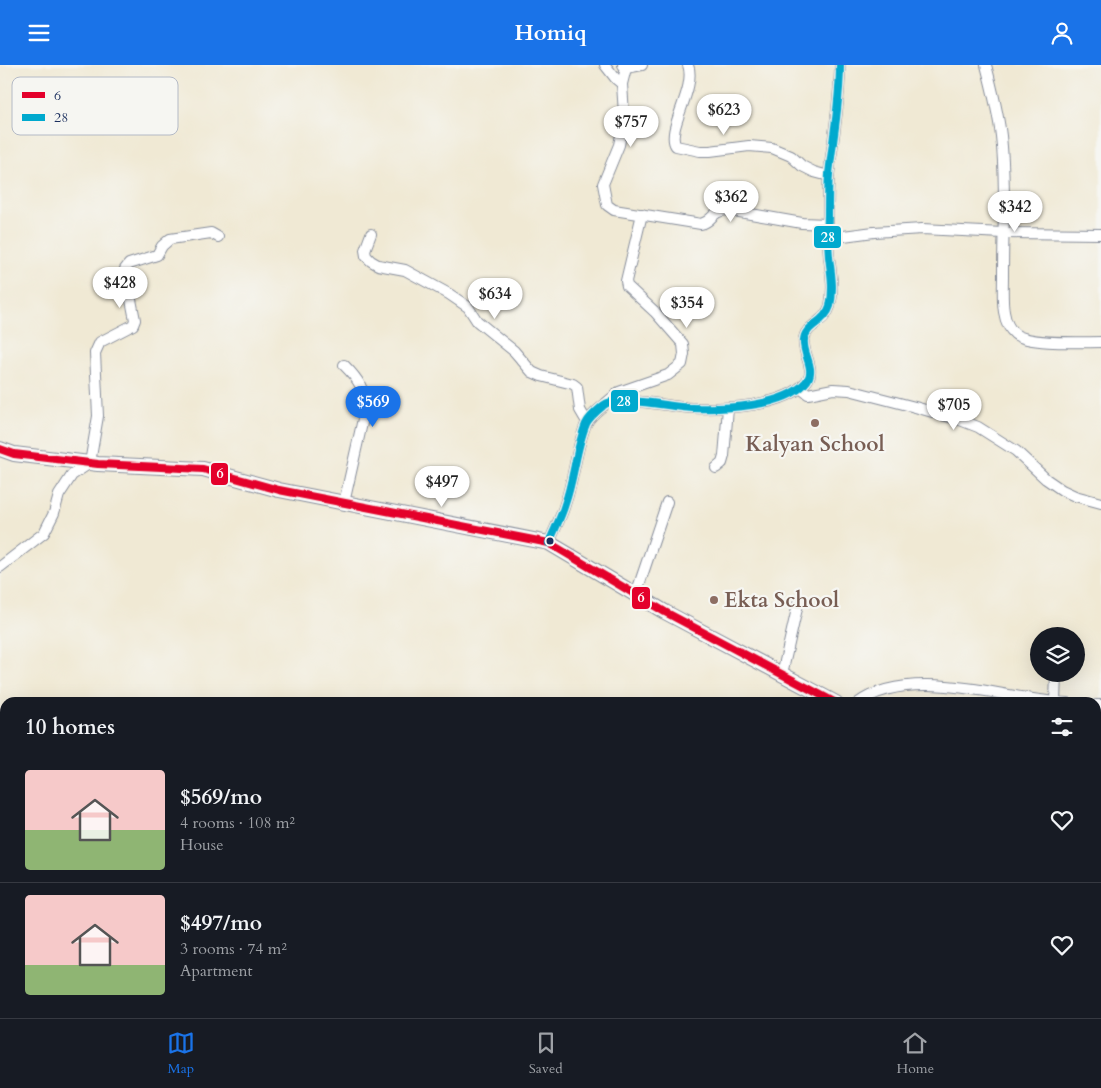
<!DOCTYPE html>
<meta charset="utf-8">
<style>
body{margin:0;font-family:Cardo,serif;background:#20242c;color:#f1f3f6;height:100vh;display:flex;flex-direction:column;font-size:19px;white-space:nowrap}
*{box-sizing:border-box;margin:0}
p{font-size:16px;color:#9ea1a6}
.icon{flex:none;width:28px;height:28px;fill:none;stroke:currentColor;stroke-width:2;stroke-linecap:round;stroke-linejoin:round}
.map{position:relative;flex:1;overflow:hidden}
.drawer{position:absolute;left:0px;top:632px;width:1101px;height:321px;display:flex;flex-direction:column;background:#171b24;border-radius:15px 15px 0 0;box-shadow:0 5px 20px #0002}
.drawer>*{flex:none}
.controls{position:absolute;left:1030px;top:562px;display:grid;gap:10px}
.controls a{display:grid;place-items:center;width:55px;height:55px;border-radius:50%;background:#171b24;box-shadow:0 5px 20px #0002;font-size:25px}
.price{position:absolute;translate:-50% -42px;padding:0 11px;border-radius:18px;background:#fff;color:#222;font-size:16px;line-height:32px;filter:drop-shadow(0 1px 2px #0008)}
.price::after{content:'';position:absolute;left:50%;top:30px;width:15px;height:11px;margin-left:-8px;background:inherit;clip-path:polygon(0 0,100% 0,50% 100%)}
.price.selected{background:#1a73e8;color:#fff}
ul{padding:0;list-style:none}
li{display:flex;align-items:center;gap:15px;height:125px;padding:0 25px}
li+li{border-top:1px solid #363941}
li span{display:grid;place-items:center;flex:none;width:140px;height:100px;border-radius:5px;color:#555}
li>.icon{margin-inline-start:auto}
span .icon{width:60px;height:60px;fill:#fffc;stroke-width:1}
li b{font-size:21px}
h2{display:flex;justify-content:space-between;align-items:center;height:60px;padding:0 25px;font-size:21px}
header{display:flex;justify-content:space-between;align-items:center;height:65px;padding:0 25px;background:#1a73e8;color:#fff;font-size:22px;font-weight:600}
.tab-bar{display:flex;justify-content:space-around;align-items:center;height:70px;border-top:1px solid #363941;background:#171b24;font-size:14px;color:#9ea1a6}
.tab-bar a{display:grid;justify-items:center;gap:2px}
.tab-bar .selected{color:#1a73e8}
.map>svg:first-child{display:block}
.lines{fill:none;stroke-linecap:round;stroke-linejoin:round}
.street-casing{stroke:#868c99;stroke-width:12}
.secondary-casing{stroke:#868c99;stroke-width:16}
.street{stroke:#fff;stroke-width:10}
.secondary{stroke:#fff;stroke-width:14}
.bus-1-casing{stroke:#f6f6f2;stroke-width:11}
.bus-2-casing{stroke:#f6f6f2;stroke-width:11}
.bus-1{stroke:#e4002b;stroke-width:8}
.bus-2{stroke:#00a9ce;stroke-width:8}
.education-dot{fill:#8d6e63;stroke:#f6f6f2;stroke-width:2}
.bus-dot{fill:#1b2f5e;stroke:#f6f6f2;stroke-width:2}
.labels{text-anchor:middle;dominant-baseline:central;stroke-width:4.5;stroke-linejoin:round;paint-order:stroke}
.education-label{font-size:21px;font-weight:bold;fill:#785e54;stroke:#f6f6f2}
.key{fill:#f6f6f2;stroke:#b4bac6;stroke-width:1}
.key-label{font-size:14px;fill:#1b2f5e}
.line-badge{stroke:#f6f6f2;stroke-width:2}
.badge-label{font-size:14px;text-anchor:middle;font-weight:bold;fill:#fff}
</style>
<header><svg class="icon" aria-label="menu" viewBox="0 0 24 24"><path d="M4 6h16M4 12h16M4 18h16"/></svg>Homiq<svg class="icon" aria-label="person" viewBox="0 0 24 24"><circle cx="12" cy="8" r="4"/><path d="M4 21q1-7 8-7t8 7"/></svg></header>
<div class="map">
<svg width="1101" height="953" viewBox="0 0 1101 953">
<rect width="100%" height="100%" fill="#f6f6f2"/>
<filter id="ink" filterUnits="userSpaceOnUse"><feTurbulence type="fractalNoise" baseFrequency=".02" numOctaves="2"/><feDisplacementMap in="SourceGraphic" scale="10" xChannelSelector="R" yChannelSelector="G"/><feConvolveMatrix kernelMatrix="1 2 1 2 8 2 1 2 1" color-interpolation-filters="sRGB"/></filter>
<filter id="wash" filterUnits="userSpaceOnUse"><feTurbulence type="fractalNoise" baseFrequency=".0096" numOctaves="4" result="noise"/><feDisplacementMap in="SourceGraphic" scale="20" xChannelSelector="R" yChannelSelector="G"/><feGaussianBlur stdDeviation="1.12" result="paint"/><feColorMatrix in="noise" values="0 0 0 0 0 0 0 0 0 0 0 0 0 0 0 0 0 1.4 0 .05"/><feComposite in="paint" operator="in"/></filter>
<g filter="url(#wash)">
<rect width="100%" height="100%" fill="#f0e9d4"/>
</g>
<g filter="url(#ink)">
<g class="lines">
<defs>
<g id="street">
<path d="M605,0l11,14 6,5"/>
<path d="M623,0l3,3 16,-3"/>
<path d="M688,0c9,24 -23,65 -12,81l24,5h10l39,-5 23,2 19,8 11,10 12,6 15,4"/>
<path d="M986,0c6,23 12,47 15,71 5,46 2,94 2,140 0,18 -3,46 12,58 14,11 67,8 86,8"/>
<path d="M626,3l-4,16 2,30 -2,16 -3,15 -16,39 4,21 7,5 87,14c13,-3 9,-13 27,-14l74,13 25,1"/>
<path d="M371,169l-6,16 1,6 5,5 7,4 27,5 44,24 19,13 9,14 37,30 18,21 9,4 32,8 4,3 3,23 7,12"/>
<path d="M828,173l46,-6 48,-3 81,4 98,1"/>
<path d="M344,300c15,15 21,24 21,45l-21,93"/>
<path d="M800,323l8,6 25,-5 16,1 66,17 45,13 18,7 38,24 30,28 16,11 13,6 26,7"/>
<path d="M606,338l13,-11 49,-17 14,-11 2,-10 -1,-10 -28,-32 -28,-26 -1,-5 16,-67"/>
<path d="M716,403l6,-5 2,-7 4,-48"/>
<path d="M549,478c5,-13 12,-25 16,-39 9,-25 11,-56 21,-80 3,-7 12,-14 18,-19 13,-11 71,3 89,3 30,1 91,-1 112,-25 13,-13 -3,-28 -1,-43 1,-15 21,-17 26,-34 4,-17 1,-33 -1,-49 -1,-14 -2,-28 -1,-42 0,-13 0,-27 1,-41 4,-36 11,-72 11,-109"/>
<path d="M0,502l44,-34 10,-20 5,-18 13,-20 18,-12 8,-47 -3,-63 5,-11 33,-17 2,-5 -10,-51 4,-5 28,-9 5,-9 8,-7 41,-6 7,4"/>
<path d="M636,529l31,-92"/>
<path d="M782,609l17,-74"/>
<path d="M1055,637l1,-28"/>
<path d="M858,638c54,-39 148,-3 209,0"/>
<path d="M1096,640h5"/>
<path d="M260,949l4,4"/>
<path d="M356,949l15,4"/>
<path d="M606,949l15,4"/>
<path d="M876,951l10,2"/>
<path d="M383,953l1,-4"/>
<path d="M453,953l1,-4"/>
<path d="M548,953l2,-4"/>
<path d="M720,953l1,-4"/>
<path d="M817,953l1,-4"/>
</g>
<g id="secondary">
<path d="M0,384l14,5 84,10 105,5 76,21 270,53 116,69 171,91"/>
<path d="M1096,894l5,4"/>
</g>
</defs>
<use href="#street" class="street-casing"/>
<use href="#secondary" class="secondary-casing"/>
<use href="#street" class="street"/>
<use href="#secondary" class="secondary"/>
<defs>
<path id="bus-1" d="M0,384l14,5 84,10 105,5 76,21 270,53 116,69 171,91"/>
<path id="bus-2" d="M549,478c5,-13 12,-25 16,-39 9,-25 11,-56 21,-80 3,-7 12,-14 18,-19 13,-11 71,3 89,3 30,1 91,-1 112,-25 13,-13 -3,-28 -1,-43 1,-15 21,-17 26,-34 4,-17 1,-33 -1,-49 -1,-14 -2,-28 -1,-42 0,-13 0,-27 1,-41 4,-36 11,-72 11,-109"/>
</defs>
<use href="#bus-1" class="bus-1-casing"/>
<use href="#bus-2" class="bus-2-casing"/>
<use href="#bus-1" class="bus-1"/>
<use href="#bus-2" class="bus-2"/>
</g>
</g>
<g class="education-dot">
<circle cx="815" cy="358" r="5"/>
<circle cx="714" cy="535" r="5"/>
</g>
<circle class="bus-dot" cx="550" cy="476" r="4.5"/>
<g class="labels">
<g class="education-label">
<text x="815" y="379">Kalyan School</text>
<text x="724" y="535" text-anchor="start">Ekta School</text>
</g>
</g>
<rect x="12" y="12" width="166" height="58" rx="8" class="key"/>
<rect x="22" y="27" width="23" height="6" fill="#e4002b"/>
<rect x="22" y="49" width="23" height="7" fill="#00a9ce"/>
<g class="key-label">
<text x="54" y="35">6</text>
<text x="54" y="57">28</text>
</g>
<g class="line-badge">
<rect x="813" y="160" width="29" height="24" rx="5" fill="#00a9ce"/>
<rect x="610" y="324" width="29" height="24" rx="5" fill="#00a9ce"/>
<rect x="210" y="397" width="19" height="24" rx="5" fill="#e4002b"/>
<rect x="631" y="521" width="20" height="24" rx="5" fill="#e4002b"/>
</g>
<g class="badge-label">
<text x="828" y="177">28</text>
<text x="624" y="341">28</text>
<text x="220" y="413">6</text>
<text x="641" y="537">6</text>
</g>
</svg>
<div class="controls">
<a><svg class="icon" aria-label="layers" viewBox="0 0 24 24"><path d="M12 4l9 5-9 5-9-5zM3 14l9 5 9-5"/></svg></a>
</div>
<b class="price" style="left:724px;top:71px">$623</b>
<b class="price" style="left:631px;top:83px">$757</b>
<b class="price" style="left:731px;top:158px">$362</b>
<b class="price" style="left:1015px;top:168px">$342</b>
<b class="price" style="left:120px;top:244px">$428</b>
<b class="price" style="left:495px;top:255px">$634</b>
<b class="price" style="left:687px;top:264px">$354</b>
<b class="price selected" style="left:373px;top:363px">$569</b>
<b class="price" style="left:954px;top:366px">$705</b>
<b class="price" style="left:442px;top:443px">$497</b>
<section class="drawer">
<h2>10 homes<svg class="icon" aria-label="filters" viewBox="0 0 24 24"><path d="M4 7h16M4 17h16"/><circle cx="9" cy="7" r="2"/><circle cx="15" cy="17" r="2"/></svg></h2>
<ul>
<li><span style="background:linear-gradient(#f6c9c9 60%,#8fb573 0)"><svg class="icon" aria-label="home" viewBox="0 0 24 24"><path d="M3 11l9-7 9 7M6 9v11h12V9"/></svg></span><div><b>$569/mo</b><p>4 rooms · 108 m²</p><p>House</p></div><svg class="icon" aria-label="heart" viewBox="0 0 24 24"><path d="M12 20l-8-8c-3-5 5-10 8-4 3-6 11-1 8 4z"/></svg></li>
<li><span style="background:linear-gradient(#f6c9c9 70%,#8fb573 0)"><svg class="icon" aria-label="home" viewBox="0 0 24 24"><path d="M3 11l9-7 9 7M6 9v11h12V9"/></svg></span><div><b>$497/mo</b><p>3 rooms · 74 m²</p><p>Apartment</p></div><svg class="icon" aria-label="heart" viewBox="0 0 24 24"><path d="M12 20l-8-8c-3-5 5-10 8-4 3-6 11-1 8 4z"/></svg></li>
</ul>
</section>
</div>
<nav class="tab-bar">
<a class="selected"><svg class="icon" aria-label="map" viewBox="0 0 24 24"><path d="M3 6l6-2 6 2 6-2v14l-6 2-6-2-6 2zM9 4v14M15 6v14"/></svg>Map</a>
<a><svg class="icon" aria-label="saved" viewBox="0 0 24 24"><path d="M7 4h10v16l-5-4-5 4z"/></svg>Saved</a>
<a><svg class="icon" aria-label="home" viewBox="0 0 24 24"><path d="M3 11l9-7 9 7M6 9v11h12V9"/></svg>Home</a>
</nav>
